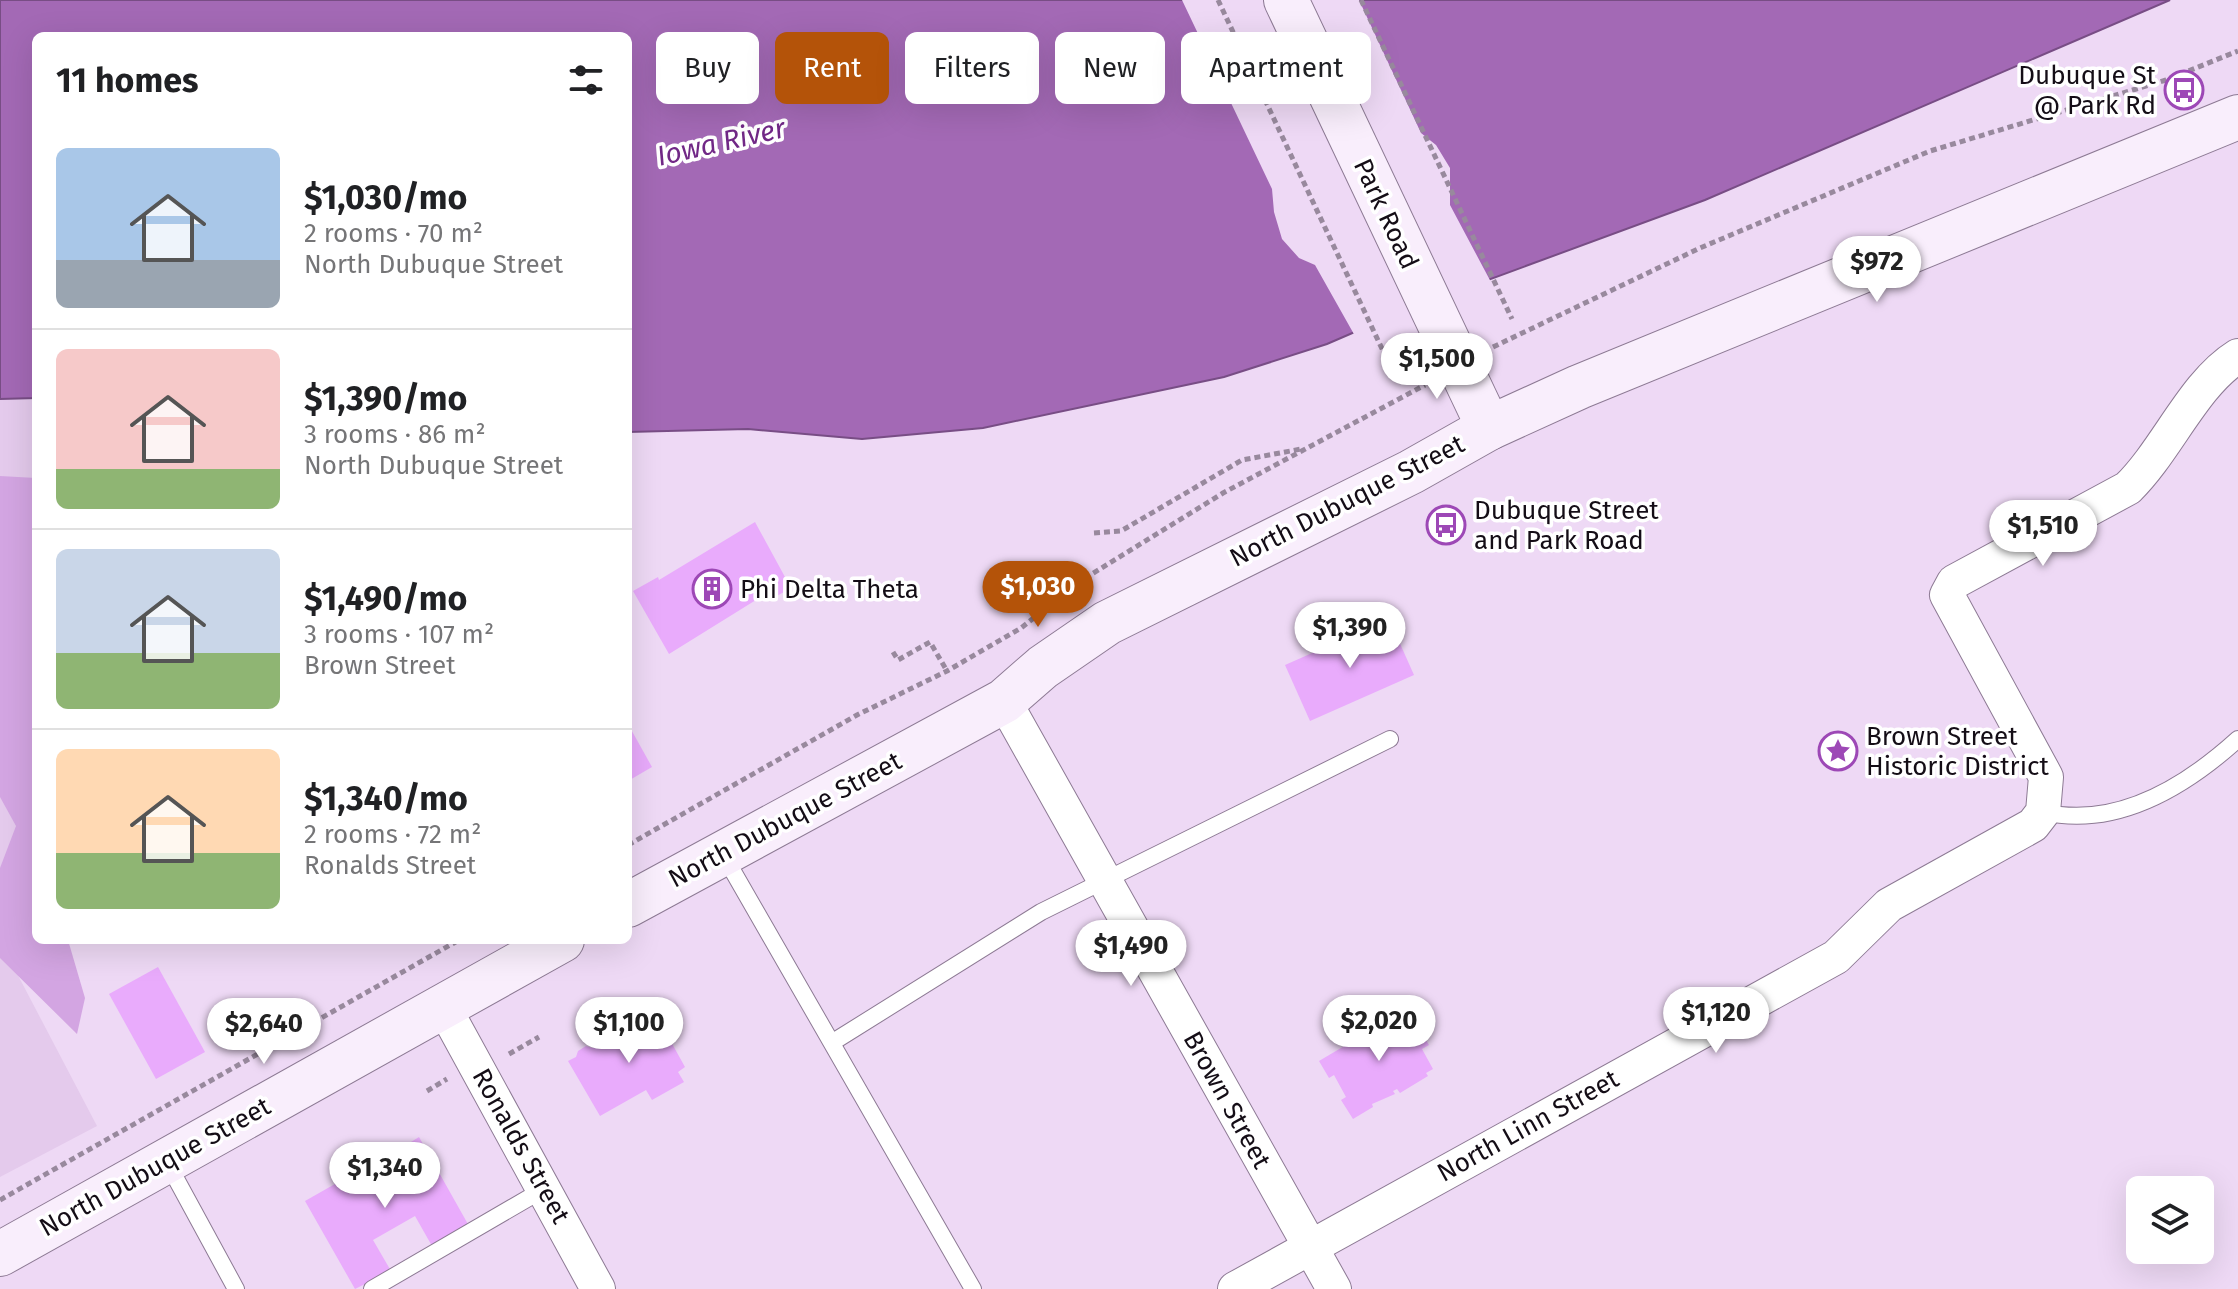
<!DOCTYPE html>
<meta charset="utf-8">
<style>
body{margin:0;font-family:"Fira Sans",sans-serif;background:#f2f2f2;color:#202124;height:100vh;display:flex;flex-direction:column;font-size:30px;white-space:nowrap}
*{box-sizing:border-box;margin:0}
p{font-size:26px;color:#757577}
.icon{flex:none;width:44px;height:44px;fill:none;stroke:currentColor;stroke-width:2;stroke-linecap:round;stroke-linejoin:round}
.map{position:relative;flex:1;overflow:hidden}
.sheet{position:absolute;left:32px;top:32px;width:600px;height:912px;display:flex;flex-direction:column;background:#fff;border-radius:12px;box-shadow:0 8px 32px #0002}
.sheet>*{flex:none}
.hud{position:absolute;left:656px;top:32px;width:760px;height:72px;display:flex;gap:16px}
.buttons{position:absolute;left:2126px;top:1176px;display:grid;gap:16px}
.buttons a{display:grid;place-items:center;width:88px;height:88px;border-radius:12px;background:#fff;box-shadow:0 8px 32px #0002;font-size:40px}
.price{position:absolute;translate:-50% -68px;padding:0 18px;border-radius:28px;background:#fff;color:#222;font-size:26px;line-height:52px;filter:drop-shadow(0 2px 4px #0008)}
.price::after{content:'';position:absolute;left:50%;top:48px;width:24px;height:18px;margin-left:-12px;background:inherit;clip-path:polygon(0 0,100% 0,50% 100%)}
.price.on{background:#b45309;color:#fff}
ul{padding:0;list-style:none}
li{display:flex;align-items:center;gap:24px;height:200px;padding:0 24px}
li+li{border-top:2px solid #e0e0e0}
li span{display:grid;place-items:center;flex:none;width:224px;height:160px;border-radius:12px;color:#555}
li>.icon{margin-inline-start:auto}
span .icon{width:96px;height:96px;fill:#fffc;stroke-width:1}
li b{font-size:34px}
h2{display:flex;justify-content:space-between;align-items:center;height:96px;padding:0 24px;font-size:34px}
.pill{padding:0 28px;border-radius:12px;background:#fff;box-shadow:0 8px 32px #0002;font-size:28px;line-height:72px}
.pill.on{background:#b45309;color:#fff}
.map>svg:first-child{display:block}
.built{fill:#e4caec}
.green{fill:#d3a5e2}
.water{fill:#a369b5;stroke:#784d85;stroke-width:2}
.pier{fill:#eed9f5}
.building{fill:#e9abfc}
.lines{fill:none;stroke-linecap:round;stroke-linejoin:round}
.service-casing{stroke:#8d7a94;stroke-width:18}
.minor-casing{stroke:#8d7a94;stroke-width:36}
.secondary-casing{stroke:#8d7a94;stroke-width:46}
.path{stroke:#98899d;stroke-width:5;stroke-dasharray:6 4;stroke-linecap:butt}
.service{stroke:#fff;stroke-width:16}
.minor{stroke:#fff;stroke-width:34}
.secondary{stroke:#f9eefc;stroke-width:44}
.labels{text-anchor:middle;dominant-baseline:central;stroke-width:7;stroke-linejoin:round;paint-order:stroke}
.poi-label{font-size:26px;fill:#140d16;stroke:#fff;text-anchor:start}
.street-label{font-size:26px;fill:#140d16;stroke:#fff}
.water-label{font-size:28px;font-style:italic;fill:#712886;stroke:#fff}
</style>
<div class="map">
<svg width="2238" height="1289" viewBox="0 0 2238 1289">
<rect width="100%" height="100%" fill="#eed9f5"/>
<g class="built">
<path d="M36,398v502l-36,19v-520z"/>
<path d="M0,941l97,185 -97,51z"/>
</g>
<path class="green" d="M0,476l36,2v462h32l17,58 -8,36 -77,-76v-90l16,-42 -16,-29z"/>
<path class="water" d="M0,0h2170l-465,200 -304,112 -74,32 -103,33 -241,51 -121,11 -114,-10 -120,3v-396h-592v362l-36,1z"/>
<path class="pier" d="M1182,0h177l62,133 15,12 14,23v37l42,79 -137,52 -40,-71 -16,-7 -17,-19 -8,-27 -2,-23z"/>
<g class="building">
<path d="M755,522l36,66 -23,13 -4,-6 -95,59 -36,-63 25,-14 1,3z"/>
<path d="M1389,619l25,56 -104,46 -25,-56z"/>
<path d="M628,724l24,43 -24,14z"/>
<path d="M158,967l47,85 -49,27 -47,-85z"/>
<path d="M1407,1009l22,36 -7,4 11,20 -7,4 2,3 -28,17 -3,-4 -4,2 2,3 -23,10 1,3 -20,12 -12,-19 5,-3 -12,-22 -5,3 -10,-17z"/>
<path d="M655,1013l30,54 -7,5 6,10 -32,18 -6,-10 -46,26 -32,-55 8,-4 2,-6 8,-5 7,2 38,-22 1,-6 10,-6z"/>
<path d="M419,1137l50,89 -37,20 -17,-30 -42,24 18,31 -36,18 -50,-88 37,-21 2,4z"/>
</g>
<g class="lines">
<defs>
<g id="service">
<path d="M2043,812c74,17 142,-25 195,-73"/>
<path d="M723,854l250,435"/>
<path d="M833,1042l208,-130 349,-173"/>
<path d="M168,1164l68,125"/>
<path d="M372,1289l172,-100"/>
</g>
<g id="minor">
<path d="M1004,701l330,588"/>
<path d="M442,1004l156,285"/>
<path d="M1235,1289l601,-332 53,-52 144,-80 10,-13 3,-35 -99,-182 7,-13 174,-94c39,-38 65,-104 110,-132"/>
</g>
<g id="secondary">
<path d="M1286,0l203,428"/>
<path d="M628,905l376,-204 39,-34 64,-44 304,-151 78,-44 90,-41 659,-270"/>
<path d="M0,1254l562,-314"/>
</g>
</defs>
<use href="#service" class="service-casing"/>
<use href="#minor" class="minor-casing"/>
<use href="#secondary" class="secondary-casing"/>
<g class="path">
<path d="M1218,0l174,370"/>
<path d="M1361,0l151,319"/>
<path d="M1493,347l207,-99 230,-97 236,-71 72,-29"/>
<path d="M1094,533l27,-2 121,-71 59,-11"/>
<path d="M893,652l5,8 32,-18 17,29"/>
<path d="M628,845l229,-130 90,-44 74,-43 61,-48 141,-87 202,-108"/>
<path d="M509,1054l30,-17"/>
<path d="M427,1091l20,-12"/>
<path d="M0,1200l459,-260"/>
</g>
<use href="#service" class="service"/>
<use href="#minor" class="minor"/>
<use href="#secondary" class="secondary"/>
</g>
<defs>
<symbol id="bus-ring" viewBox="-11 -11 22 22"><circle r="9.5" fill="#fff" stroke="#9d48b6" stroke-width="1.5"/><path d="M-5-6H5V4H4V6H2V4H-2V6H-4V4H-5ZM-3.5-4V0h7V-4ZM-3.5 1.2v1.5H-2V1.2ZM2 1.2v1.5H3.5V1.2Z" fill="#9d48b6"/></symbol>
<symbol id="building-ring" viewBox="-11 -11 22 22"><circle r="9.5" fill="#fff" stroke="#9d48b6" stroke-width="1.5"/><path d="M-4-6H4V6H1V3H-1V6H-4ZM-2.5-4.3h1.7v1.8h-1.7ZM.8-4.3h1.7v1.8H.8ZM-2.5-1h1.7V.8h-1.7ZM.8-1h1.7V.8H.8Z" fill="#9d48b6"/></symbol>
<symbol id="sight-ring" viewBox="-11 -11 22 22"><circle r="9.5" fill="#fff" stroke="#9d48b6" stroke-width="1.5"/><path d="M0-6L1.8-2.2L6-1.7L2.9 1.2L3.7 5.4L0 3.3L-3.7 5.4L-2.9 1.2L-6-1.7L-1.8-2.2Z" fill="#9d48b6"/></symbol>
</defs>
<g fill-rule="evenodd">
<use href="#bus-ring" x="2162" y="68" width="44" height="44"/>
<use href="#bus-ring" x="1424" y="503" width="44" height="44"/>
<use href="#building-ring" x="690" y="567" width="44" height="44"/>
<use href="#sight-ring" x="1816" y="729" width="44" height="44"/>
</g>
<g class="labels">
<g class="poi-label">
<text x="2156" y="75" text-anchor="end">Dubuque St<tspan x="2156" dy="30">@ Park Rd</tspan></text>
<text x="1474" y="510">Dubuque Street<tspan x="1474" dy="30">and Park Road</tspan></text>
<text x="740" y="589">Phi Delta Theta</text>
<text x="1866" y="736">Brown Street<tspan x="1866" dy="30">Historic District</tspan></text>
</g>
<g class="street-label">
<text transform="translate(1386 214) rotate(65)">Park Road</text>
<text transform="translate(1347 501) rotate(-27)">North Dubuque Street</text>
<text transform="translate(785 820) rotate(-28)">North Dubuque Street</text>
<text transform="translate(1227 1100) rotate(61)">Brown Street</text>
<text transform="translate(1528 1126) rotate(-29)">North Linn Street</text>
<text transform="translate(521 1146) rotate(61)">Ronalds Street</text>
<text transform="translate(155 1167) rotate(-29)">North Dubuque Street</text>
</g>
<g class="water-label">
<text transform="translate(721 142) rotate(-13)">Iowa River</text>
</g>
</g>
</svg>
<div class="buttons">
<a><svg class="icon" aria-label="layers" viewBox="0 0 24 24"><path d="M12 4l9 5-9 5-9-5zM3 14l9 5 9-5"/></svg></a>
</div>
<b class="price" style="left:1877px;top:304px">$972</b>
<b class="price" style="left:1437px;top:401px">$1,500</b>
<b class="price" style="left:2043px;top:568px">$1,510</b>
<b class="price on" style="left:1038px;top:629px">$1,030</b>
<b class="price" style="left:1350px;top:670px">$1,390</b>
<b class="price" style="left:1131px;top:988px">$1,490</b>
<b class="price" style="left:1716px;top:1055px">$1,120</b>
<b class="price" style="left:1379px;top:1063px">$2,020</b>
<b class="price" style="left:629px;top:1065px">$1,100</b>
<b class="price" style="left:264px;top:1066px">$2,640</b>
<b class="price" style="left:385px;top:1210px">$1,340</b>
<div class="hud">
<a class="pill">Buy</a>
<a class="pill on">Rent</a>
<a class="pill">Filters</a>
<a class="pill">New</a>
<a class="pill">Apartment</a>
</div>
<section class="sheet">
<h2>11 homes<svg class="icon" aria-label="filters" viewBox="0 0 24 24"><path d="M4 7h16M4 17h16"/><circle cx="9" cy="7" r="2"/><circle cx="15" cy="17" r="2"/></svg></h2>
<ul>
<li><span style="background:linear-gradient(#a9c7e8 70%,#9aa5b1 0)"><svg class="icon" aria-label="home" viewBox="0 0 24 24"><path d="M3 11l9-7 9 7M6 9v11h12V9"/></svg></span><div><b>$1,030/mo</b><p>2 rooms · 70 m²</p><p>North Dubuque Street</p></div></li>
<li><span style="background:linear-gradient(#f6c9c9 75%,#8fb573 0)"><svg class="icon" aria-label="home" viewBox="0 0 24 24"><path d="M3 11l9-7 9 7M6 9v11h12V9"/></svg></span><div><b>$1,390/mo</b><p>3 rooms · 86 m²</p><p>North Dubuque Street</p></div></li>
<li><span style="background:linear-gradient(#c9d6e8 65%,#8fb573 0)"><svg class="icon" aria-label="home" viewBox="0 0 24 24"><path d="M3 11l9-7 9 7M6 9v11h12V9"/></svg></span><div><b>$1,490/mo</b><p>3 rooms · 107 m²</p><p>Brown Street</p></div></li>
<li><span style="background:linear-gradient(#ffd9b3 65%,#8fb573 0)"><svg class="icon" aria-label="home" viewBox="0 0 24 24"><path d="M3 11l9-7 9 7M6 9v11h12V9"/></svg></span><div><b>$1,340/mo</b><p>2 rooms · 72 m²</p><p>Ronalds Street</p></div></li>
</ul>
</section>
</div>
